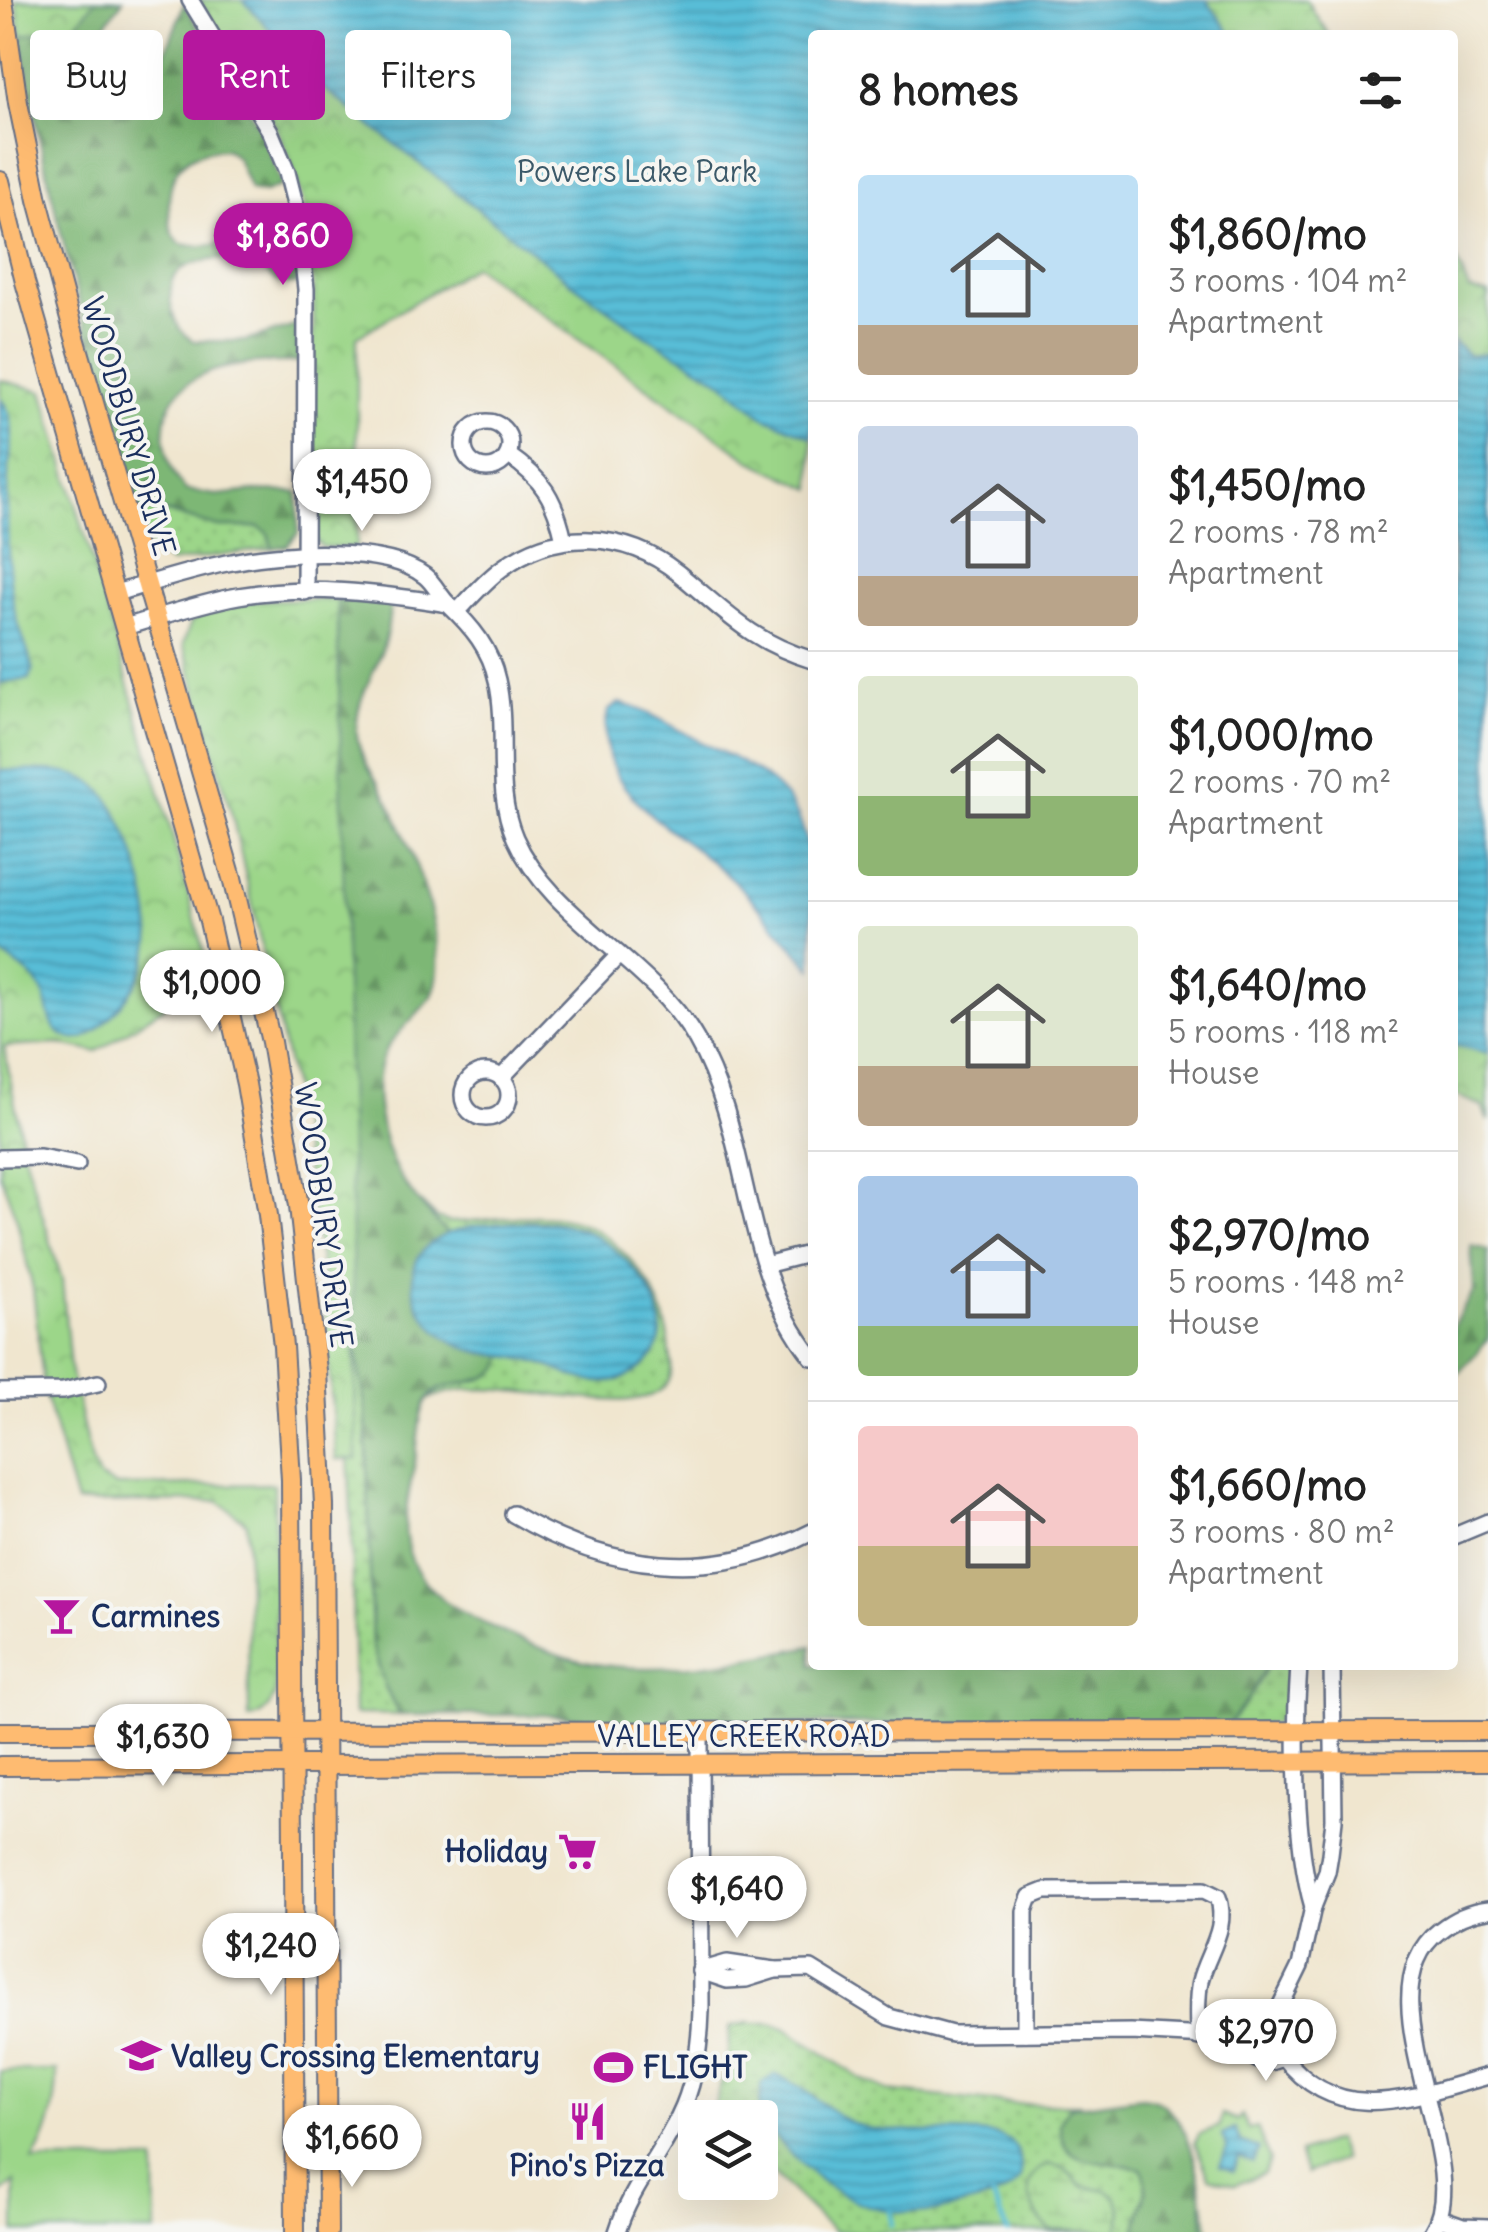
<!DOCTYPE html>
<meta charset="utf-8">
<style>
body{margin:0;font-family:Delius,sans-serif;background:#f2f2f2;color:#222;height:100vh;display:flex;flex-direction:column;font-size:38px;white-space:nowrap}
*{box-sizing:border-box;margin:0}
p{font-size:32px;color:#767676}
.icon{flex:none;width:55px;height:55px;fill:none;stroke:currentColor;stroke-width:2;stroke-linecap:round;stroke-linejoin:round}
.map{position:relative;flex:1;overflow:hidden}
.panel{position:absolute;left:808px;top:30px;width:650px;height:1640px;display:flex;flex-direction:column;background:#fff;border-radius:10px;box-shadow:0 10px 40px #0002}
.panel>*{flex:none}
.top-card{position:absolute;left:30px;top:30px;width:628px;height:90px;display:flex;gap:20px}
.fabs{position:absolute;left:678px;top:2100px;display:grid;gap:20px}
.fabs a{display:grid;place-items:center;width:100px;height:100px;border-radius:10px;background:#fff;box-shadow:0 10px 40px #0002;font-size:50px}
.price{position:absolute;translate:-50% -85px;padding:0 22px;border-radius:35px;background:#fff;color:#222;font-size:32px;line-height:65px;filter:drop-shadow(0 2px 5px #0008)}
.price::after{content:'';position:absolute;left:50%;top:60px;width:30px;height:22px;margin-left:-15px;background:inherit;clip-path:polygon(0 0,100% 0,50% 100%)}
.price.active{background:#b5179e;color:#fff}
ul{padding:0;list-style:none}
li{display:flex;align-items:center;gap:30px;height:250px;padding:0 50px}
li+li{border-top:2px solid #e0e0e0}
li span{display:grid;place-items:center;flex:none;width:280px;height:200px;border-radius:10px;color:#555}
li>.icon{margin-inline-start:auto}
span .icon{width:120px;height:120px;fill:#fffc;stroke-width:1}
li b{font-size:42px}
h2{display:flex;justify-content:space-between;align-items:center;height:120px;padding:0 50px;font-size:42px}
.pill{padding:0 35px;border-radius:10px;background:#fff;box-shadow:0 10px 40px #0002;font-size:35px;line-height:90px}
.pill.active{background:#b5179e;color:#fff}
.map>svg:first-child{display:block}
.grass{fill:url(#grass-dots);stroke:#5c8274;stroke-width:2.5}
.forest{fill:url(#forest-firs);stroke:#4c736a;stroke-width:2.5}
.wetland{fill:url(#wetland-marsh);stroke:#5c8274;stroke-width:2.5}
.park{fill:url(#park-crowns);stroke:#5c8274;stroke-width:2.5}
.pitch{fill:#9cd689;stroke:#5c8274;stroke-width:2.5}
.water{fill:url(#water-rules);stroke:#3a769a;stroke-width:2.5}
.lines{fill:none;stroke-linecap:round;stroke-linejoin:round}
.stream{stroke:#59bdd7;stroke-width:5}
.minor-casing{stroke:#666f86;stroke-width:20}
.major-casing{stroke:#666f86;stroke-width:22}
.minor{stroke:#fff;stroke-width:15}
.major{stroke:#febb71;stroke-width:18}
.labels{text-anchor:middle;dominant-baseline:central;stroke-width:8;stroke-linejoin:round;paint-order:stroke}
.park-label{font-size:30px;fill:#3b5969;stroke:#f6f6f2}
.street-label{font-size:30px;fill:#1b2f5e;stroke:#f6f6f2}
.poi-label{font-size:30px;font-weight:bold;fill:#1b2f5e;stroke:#f6f6f2;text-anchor:start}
</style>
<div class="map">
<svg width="1488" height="2232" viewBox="0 0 1488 2232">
<defs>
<pattern id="grass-dots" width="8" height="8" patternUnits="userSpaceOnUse" patternTransform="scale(2.5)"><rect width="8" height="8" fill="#9cd689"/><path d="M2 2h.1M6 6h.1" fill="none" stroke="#86b879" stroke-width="1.8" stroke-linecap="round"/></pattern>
<pattern id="forest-firs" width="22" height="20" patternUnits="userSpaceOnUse" patternTransform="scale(2.5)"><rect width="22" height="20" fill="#7db775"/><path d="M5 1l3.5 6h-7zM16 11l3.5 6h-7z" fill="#669563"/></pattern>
<pattern id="wetland-marsh" width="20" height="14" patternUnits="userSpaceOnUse" patternTransform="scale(2.5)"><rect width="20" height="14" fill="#9cd689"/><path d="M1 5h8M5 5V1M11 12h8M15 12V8" fill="none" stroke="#86b879"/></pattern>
<pattern id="park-crowns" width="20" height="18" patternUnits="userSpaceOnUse" patternTransform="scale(2.5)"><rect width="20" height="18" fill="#9cd689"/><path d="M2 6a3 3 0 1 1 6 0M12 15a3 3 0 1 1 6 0" fill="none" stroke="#86b879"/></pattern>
<pattern id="water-rules" width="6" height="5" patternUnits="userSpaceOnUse" patternTransform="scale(2.5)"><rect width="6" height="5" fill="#59bdd7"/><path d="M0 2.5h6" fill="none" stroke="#499ab2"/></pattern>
</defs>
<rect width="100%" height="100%" fill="#f6f6f2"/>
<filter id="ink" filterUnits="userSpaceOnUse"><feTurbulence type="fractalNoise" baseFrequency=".01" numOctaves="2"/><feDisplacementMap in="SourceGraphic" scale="20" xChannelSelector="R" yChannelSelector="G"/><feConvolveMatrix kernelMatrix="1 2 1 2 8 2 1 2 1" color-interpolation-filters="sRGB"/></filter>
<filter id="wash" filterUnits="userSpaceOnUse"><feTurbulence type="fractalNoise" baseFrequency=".0048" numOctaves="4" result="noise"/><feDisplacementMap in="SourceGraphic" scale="40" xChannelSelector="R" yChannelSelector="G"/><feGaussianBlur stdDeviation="2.25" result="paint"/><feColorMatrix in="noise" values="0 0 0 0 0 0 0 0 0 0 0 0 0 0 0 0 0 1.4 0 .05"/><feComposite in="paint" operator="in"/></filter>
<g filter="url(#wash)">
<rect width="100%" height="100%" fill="#f0e6cf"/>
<g class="grass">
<path d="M138,509l31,4 49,14h41l9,7 4,14 -102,15 -19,-14z"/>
<path d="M419,1201l18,17 12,4c54,0 117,-22 162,19 31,27 55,61 58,103 1,12 5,27 -1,38 -28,49 -189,-19 -243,20 20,-29 70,-8 80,-47l35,8 48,18 32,-1 19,-11 22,-46c-4,-21 -15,-37 -29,-54 -13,-16 -29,-30 -47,-39 -34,-16 -103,-7 -138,4z"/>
<path d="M349,1304l17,108 6,233 13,42 14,28 -45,-1 -3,-203 -7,-132z"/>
<path d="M1268,1665h22l-3,47 -13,11 -45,1 18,-23z"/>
<path d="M747,2023l24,1 14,4 76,51 27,12 125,13h67l124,99 5,29h-375l-74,-71v-43l-41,-1 -6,-6 14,-48 3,-37z"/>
</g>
<g class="forest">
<path d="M16,0h107c-23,32 -55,66 -12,97 10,7 19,9 30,6l18,-33 25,-66 77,126 21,55 -19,8 -13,-3 -13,-32 -11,-9c-39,1 -56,18 -57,55 0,15 0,28 10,39 19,7 56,0 74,-10 16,-9 16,-15 37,-18l7,69c-29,1 -25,-12 -46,-23 -10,-4 -21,-3 -31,-2 -36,3 -56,12 -48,52 4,14 10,23 22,30h51l53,-16v37c-55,-1 -140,3 -133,79 2,19 7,36 21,49l30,5 38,-4 44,1v41l-11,13 -15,2 -4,-14 -9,-7h-41l-49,-14 -31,-4c-49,-168 -100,-335 -122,-509z"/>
<path d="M335,600l56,2c-2,15 -3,31 -8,45 -10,31 -29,54 -26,88 3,26 22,47 33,69 22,45 64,146 42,192 -14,19 -34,34 -46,54 -18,33 -5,92 12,123 12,22 33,42 49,61l-24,16 -10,27 4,26 4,8 61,42 23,2c-10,43 -70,13 -82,54 -5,15 -5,31 -7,46 -5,36 -19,69 -4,105 14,34 47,52 80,67 25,12 51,23 78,31 74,22 168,3 242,-12v19h244l38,8 40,-8h134l-21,36 -18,23h-586l-98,-9h-146l-14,-28 -13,-42 -6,-233 -17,-108z"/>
<path d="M1471,1246l17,4v90l-35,39v-54l21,-34z"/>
<path d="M1142,2097c51,3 62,96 62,135h-68c1,-22 17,-42 6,-63 -31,-12 -83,5 -82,-47l9,-15z"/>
</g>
<path class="wetland" d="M1049,2164l15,4 18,18c8,2 20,1 27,5 13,8 14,29 8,41l-67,-2c-20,-21 -35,-51 -1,-66z"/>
<g class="park">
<path d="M16,0h80l-23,28 -52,7z"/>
<path d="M199,0h1107l23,35h-517v454l-59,-27 -279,-196 -117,71v211l-35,-1 -8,-8 -2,-7 2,-242 -10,-84 -15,-50 -22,-48z"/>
<path d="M1452,249l17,41 19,4v827l-6,-15 -30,-12z"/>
<path d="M0,380l43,11 128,439 42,157 -34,10 -83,55 -38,-8 -54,3 21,110 37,123 8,88 21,94 9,16 17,8 157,-2 2,205c-3,16 -12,26 -27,30l-2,-196 -29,-22 -142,2 -32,-112 -11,-102 -16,-69 -17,-46z"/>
<path d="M337,600l20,859h-21l-14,-184 -27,-178 -62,-278 -50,-175 8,-22c31,-28 106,-22 146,-22z"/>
</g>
<g class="pitch">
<path d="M0,2071h57c0,33 -7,62 -24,90h122l1,71h-141v-50l-15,13z"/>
<path d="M1222,2114l15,6 5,-5 6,14 9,-2 12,32 -5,14 -29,12 -26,-8 -14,-33 4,-10 21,-8z"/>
<path d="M1336,2140l7,20 -37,13 -7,-20z"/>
</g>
<g class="water">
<path d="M243,0h963l26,35h-420v402l-50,-21 -39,-34 -83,-50 -69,-50 -249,-195z"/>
<path d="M1453,341l16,15 19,-3v700l-35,-8z"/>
<path d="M0,398c20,23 9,53 8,81 -2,41 -1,84 5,124 4,22 14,44 20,66l-4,10 -29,4z"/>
<path d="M619,703c29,6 57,26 83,39 29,15 62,29 84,55 33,37 27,125 26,172 -29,-32 -56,-69 -89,-98 -50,-44 -133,-80 -115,-160z"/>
<path d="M0,770c29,2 65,-3 90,11 35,20 64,122 60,161 -3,33 -26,62 -49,84 -12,11 -24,19 -40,8 -14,-9 -11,-27 -18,-41 -8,-19 -28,-28 -43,-41z"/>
<path d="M550,1223c13,1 25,3 37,9 41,19 105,91 57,133 -12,10 -26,17 -42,17 -24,1 -43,-14 -65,-20 -27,-8 -57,-5 -82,-19 -19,-10 -37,-30 -41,-52 -12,-72 90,-69 136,-68z"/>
<path d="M774,2075c36,10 57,45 93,53 35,8 118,-1 139,11 15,8 16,26 14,41 -14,17 -35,19 -56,25 -93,26 -150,-18 -206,-88l4,-34z"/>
<path d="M1235,2129l5,13 19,7 -6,13 -15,-5 -5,14 -13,-5 7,-18 -5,-13z"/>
</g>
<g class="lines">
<g class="stream">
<path d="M993,2197l15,35"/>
<path d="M891,2210l1,15"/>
</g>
</g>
</g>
<g filter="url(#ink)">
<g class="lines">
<defs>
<g id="minor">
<path d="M190,0l80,131 17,41 11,44 8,73 -1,303"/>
<circle cx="487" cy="445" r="23"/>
<path d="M508,455c35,24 47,44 56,85"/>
<path d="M115,593c39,-10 78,-24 117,-31 48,-10 153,-17 193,14 10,8 15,21 24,29 23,22 41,43 48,75 12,53 -4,107 18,158 35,80 137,124 181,201 57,99 43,227 116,318"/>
<path d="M457,612c14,-15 28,-31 44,-43 54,-41 125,-38 177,4 48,39 72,68 134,87"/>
<path d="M125,627c37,-11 75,-24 113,-31 69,-12 141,-3 210,8"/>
<circle cx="486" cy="1095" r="23"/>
<path d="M501,1078l118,-123"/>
<path d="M0,1158l40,-1 37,7"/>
<path d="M765,1265l47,-12"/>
<path d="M0,1392l63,-1 35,-8"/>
<path d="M513,1514c95,57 198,70 299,18"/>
<path d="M1452,1537l36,-15"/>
<path d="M1299,1665c-5,68 -5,177 14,242"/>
<path d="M700,1971l27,9 19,-1 29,-9 36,-1 78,48 63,17 179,-2 113,6"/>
<path d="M700,1971l27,-8 48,7"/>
<circle cx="1268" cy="2038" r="24"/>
<path d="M1276,2015l24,-49 13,-59 14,-35 3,-18 4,-34 -2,-155"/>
<path d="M1025,2033v-122l5,-14 15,-6 159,-1 14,7c11,31 -11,56 -18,84 -4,18 -2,38 -2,56"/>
<path d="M1283,2056c57,74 130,40 205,20"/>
<path d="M1440,2218l23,8 25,1"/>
<path d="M617,2232c14,-44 42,-75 62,-116 16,-32 21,-69 22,-105l-1,-278"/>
<path d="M1432,2232c46,-69 -75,-238 7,-301 15,-12 30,-19 49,-21"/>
</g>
<g id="major">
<path d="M3,0l15,103 20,97 34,127 160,551 39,164 28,164 18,165 7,134 4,727"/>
<path d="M0,181l25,101 184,639 37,163 22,131 15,131 8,134 4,752"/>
<path d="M0,1732l1488,-1"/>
<path d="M0,1766l1488,-5"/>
</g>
</defs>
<use href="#minor" class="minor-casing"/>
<use href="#major" class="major-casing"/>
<use href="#minor" class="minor"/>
<use href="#major" class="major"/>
</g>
</g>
<defs>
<symbol id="bar-bare" viewBox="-9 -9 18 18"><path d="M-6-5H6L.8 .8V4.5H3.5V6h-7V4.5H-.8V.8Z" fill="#b5179e" stroke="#f6f6f2" stroke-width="2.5" paint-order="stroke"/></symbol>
<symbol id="supermarket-bare" viewBox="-9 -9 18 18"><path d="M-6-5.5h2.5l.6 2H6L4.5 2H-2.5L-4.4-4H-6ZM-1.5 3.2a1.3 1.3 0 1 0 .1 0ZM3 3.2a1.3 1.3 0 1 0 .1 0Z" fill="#b5179e" stroke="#f6f6f2" stroke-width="2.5" paint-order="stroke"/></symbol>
<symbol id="school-bare" viewBox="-9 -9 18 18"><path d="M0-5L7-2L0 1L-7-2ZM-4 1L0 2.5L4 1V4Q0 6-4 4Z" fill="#b5179e" stroke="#f6f6f2" stroke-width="2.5" paint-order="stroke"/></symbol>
<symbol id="stadium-bare" viewBox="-9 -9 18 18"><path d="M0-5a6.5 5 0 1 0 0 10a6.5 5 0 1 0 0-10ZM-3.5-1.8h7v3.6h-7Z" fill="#b5179e" stroke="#f6f6f2" stroke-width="2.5" paint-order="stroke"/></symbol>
<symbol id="restaurant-bare" viewBox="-9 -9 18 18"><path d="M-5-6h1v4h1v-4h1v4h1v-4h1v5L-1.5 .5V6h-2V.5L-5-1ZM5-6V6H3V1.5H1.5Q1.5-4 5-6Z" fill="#b5179e" stroke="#f6f6f2" stroke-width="2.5" paint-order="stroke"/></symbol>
</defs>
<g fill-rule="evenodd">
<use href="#bar-bare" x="34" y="1588" width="55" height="55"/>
<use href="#supermarket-bare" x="550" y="1824" width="55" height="55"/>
<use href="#school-bare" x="114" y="2028" width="55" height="55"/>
<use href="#stadium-bare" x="586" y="2040" width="55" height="55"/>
<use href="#restaurant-bare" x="560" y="2094" width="55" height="55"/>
</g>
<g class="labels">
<g class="park-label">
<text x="637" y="171">Powers Lake Park</text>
</g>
<g class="street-label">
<text transform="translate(129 426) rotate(74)">WOODBURY DRIVE</text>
<text transform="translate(324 1215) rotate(82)">WOODBURY DRIVE</text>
<text x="744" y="1736">VALLEY CREEK ROAD</text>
</g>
<g class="poi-label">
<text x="91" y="1616">Carmines</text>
<text x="548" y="1851" text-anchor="end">Holiday</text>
<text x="171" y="2056">Valley Crossing Elementary</text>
<text x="643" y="2067">FLIGHT</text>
<text x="587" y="2165" text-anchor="middle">Pino's Pizza</text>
</g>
</g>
</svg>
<div class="fabs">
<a><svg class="icon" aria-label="layers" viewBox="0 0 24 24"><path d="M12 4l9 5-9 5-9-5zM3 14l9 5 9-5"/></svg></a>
</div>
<b class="price active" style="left:283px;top:288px">$1,860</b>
<b class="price" style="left:362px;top:534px">$1,450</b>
<b class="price" style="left:212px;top:1035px">$1,000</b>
<b class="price" style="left:163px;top:1789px">$1,630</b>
<b class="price" style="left:737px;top:1941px">$1,640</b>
<b class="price" style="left:271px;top:1998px">$1,240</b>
<b class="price" style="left:1266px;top:2084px">$2,970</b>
<b class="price" style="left:352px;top:2190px">$1,660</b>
<div class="top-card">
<a class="pill">Buy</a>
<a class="pill active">Rent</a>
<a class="pill">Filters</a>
</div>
<section class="panel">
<h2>8 homes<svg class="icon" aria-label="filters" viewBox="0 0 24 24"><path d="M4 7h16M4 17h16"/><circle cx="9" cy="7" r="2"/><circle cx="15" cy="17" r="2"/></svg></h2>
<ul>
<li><span style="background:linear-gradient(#bfe0f5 75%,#b9a48a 0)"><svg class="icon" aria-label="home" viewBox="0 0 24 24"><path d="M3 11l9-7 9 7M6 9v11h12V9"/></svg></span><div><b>$1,860/mo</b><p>3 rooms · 104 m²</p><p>Apartment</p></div></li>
<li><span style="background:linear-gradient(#c9d6e8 75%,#b9a48a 0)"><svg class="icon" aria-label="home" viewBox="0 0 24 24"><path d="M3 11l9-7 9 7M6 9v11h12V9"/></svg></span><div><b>$1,450/mo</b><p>2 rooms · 78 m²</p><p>Apartment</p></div></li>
<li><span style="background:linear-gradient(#dfe7d0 60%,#8fb573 0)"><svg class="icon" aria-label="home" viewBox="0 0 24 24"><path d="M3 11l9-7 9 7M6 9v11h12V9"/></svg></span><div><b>$1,000/mo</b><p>2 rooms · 70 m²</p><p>Apartment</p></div></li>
<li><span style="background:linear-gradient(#dfe7d0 70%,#b9a48a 0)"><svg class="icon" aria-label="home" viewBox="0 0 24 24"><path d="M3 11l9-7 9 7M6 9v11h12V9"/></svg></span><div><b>$1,640/mo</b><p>5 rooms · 118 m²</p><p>House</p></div></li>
<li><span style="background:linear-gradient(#a9c7e8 75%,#8fb573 0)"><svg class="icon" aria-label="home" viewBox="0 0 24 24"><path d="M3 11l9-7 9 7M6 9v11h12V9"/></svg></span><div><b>$2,970/mo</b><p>5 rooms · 148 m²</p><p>House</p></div></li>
<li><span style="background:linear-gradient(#f6c9c9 60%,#c2b280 0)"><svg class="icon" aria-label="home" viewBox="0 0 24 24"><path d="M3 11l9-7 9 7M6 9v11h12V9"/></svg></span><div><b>$1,660/mo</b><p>3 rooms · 80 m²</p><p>Apartment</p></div></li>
</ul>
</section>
</div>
